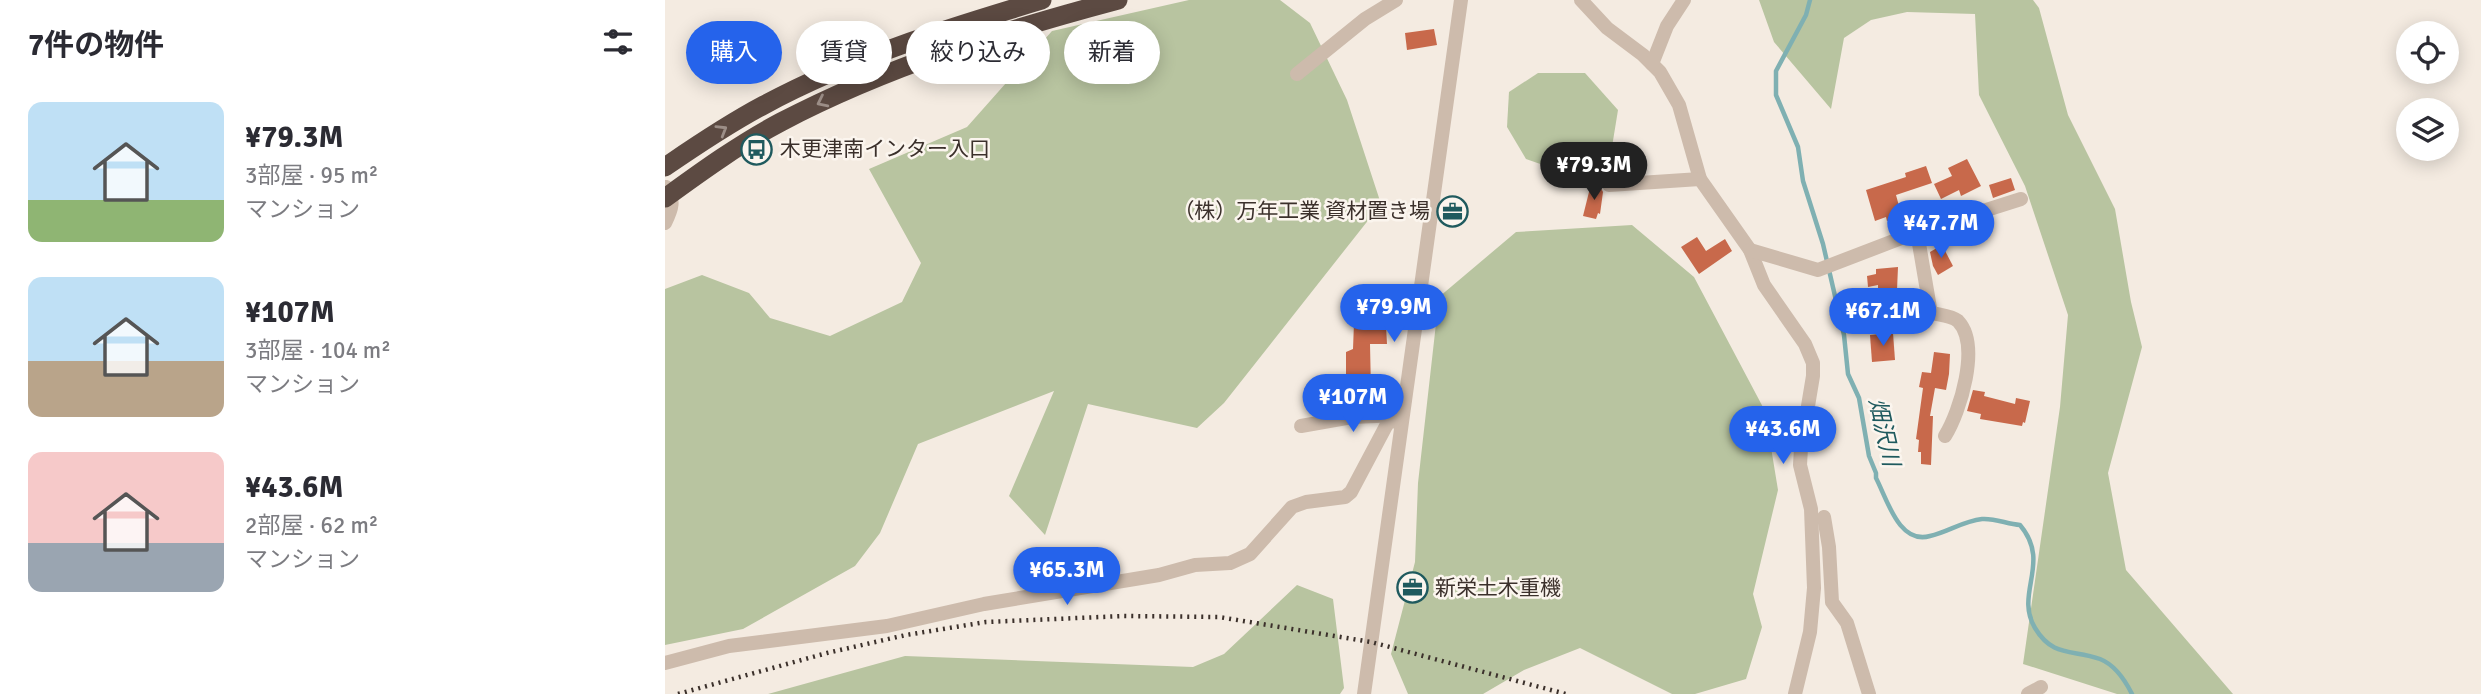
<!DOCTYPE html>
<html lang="ja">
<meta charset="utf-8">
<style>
body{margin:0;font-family:Signika,"Noto Sans JP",sans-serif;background:#f2f2f3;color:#2b2b33;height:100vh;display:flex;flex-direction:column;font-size:26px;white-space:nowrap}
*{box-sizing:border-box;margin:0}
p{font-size:23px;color:#7c7c81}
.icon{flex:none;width:38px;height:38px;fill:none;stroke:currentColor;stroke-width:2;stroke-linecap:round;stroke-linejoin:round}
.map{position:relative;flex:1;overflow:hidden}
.details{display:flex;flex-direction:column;background:#fff;width:665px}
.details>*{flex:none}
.banner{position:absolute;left:21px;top:21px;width:665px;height:63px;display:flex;gap:14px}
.tools{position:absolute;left:1731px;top:21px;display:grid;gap:14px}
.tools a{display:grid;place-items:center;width:63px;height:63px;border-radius:50%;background:#fff;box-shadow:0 4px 18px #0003;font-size:35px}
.price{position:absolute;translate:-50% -60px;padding:0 16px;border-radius:24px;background:#2563eb;color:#fff;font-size:23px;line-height:46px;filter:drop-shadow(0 2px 4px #0008)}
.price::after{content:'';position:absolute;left:50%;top:42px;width:21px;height:16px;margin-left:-10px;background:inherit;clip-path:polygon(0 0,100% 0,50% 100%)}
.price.current{background:#222;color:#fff}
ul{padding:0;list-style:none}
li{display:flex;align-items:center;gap:21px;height:175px;padding:0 28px}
li span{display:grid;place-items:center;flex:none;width:196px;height:140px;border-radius:14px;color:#555}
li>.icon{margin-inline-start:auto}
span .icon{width:84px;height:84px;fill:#fffc;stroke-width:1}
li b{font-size:30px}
h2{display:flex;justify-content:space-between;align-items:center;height:84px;padding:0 28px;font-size:30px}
.tag{padding:0 24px;border-radius:32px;background:#fff;box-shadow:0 4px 18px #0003;font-size:24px;line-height:63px}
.tag.current{background:#2563eb;color:#fff}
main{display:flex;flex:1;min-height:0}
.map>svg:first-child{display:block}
.green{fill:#b8c4a0}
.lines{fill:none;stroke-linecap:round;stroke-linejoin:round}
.stream{stroke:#7fb0b2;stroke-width:4.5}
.building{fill:#c8694b}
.minor{stroke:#cdbbac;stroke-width:14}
.highway{stroke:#5c4a42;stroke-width:19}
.rail{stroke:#3b302b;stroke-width:4.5;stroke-dasharray:2 5;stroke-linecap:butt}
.oneway{stroke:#9c8e87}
.labels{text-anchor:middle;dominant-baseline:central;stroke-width:5;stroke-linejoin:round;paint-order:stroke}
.poi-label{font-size:21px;fill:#3b302b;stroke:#fbf5ee;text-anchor:start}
.water-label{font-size:23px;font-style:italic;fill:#1f5a5e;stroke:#fbf5ee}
</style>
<main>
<section class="details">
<h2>7件の物件<svg class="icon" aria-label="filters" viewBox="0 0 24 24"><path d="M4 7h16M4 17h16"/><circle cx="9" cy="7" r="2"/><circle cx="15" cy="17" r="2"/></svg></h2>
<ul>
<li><span style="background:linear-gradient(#bfe0f5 70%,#8fb573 0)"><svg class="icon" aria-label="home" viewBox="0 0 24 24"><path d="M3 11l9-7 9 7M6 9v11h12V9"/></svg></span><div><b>¥79.3M</b><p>3部屋 · 95 m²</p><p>マンション</p></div></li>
<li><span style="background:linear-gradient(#bfe0f5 60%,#b9a48a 0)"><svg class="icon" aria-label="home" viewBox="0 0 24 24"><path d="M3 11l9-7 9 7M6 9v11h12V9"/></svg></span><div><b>¥107M</b><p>3部屋 · 104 m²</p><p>マンション</p></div></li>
<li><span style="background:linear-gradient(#f6c9c9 65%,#9aa5b1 0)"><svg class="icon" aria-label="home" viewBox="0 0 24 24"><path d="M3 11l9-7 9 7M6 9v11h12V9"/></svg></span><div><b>¥43.6M</b><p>2部屋 · 62 m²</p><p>マンション</p></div></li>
</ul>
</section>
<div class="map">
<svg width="1816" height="694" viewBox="0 0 1816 694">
<rect width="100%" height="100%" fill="#f4ebe1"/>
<g class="green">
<path d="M524,0h91l30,23 37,77 34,104 -157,199 -27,25 -109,-24 -43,131 -36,-39 45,-105 -136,53 -38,89 -25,33 -112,63 -78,16v-356l37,-14 47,18 21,25 60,18 72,-34 19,-39 -52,-94 98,-42 85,-96z"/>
<path d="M1094,0h274l6,8 29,107 47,94 16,93 11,45 -34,126 18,97 107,124h-116l-94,-30 37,-257 8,-92 -43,-129 -46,-91 -4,-81 -68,-2 -36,8 -27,18 -13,71 -57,-67z"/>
<path d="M873,73h47l33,37 -7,43 -45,20 -40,-14 -19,-32 2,-35z"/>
<path d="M967,225l62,52 71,134 13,79 -25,104 9,33 -16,52 -51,15h-23l-92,-46 -56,22 -41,24h-75l-17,-40 24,-92 3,-79 21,-186 77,-65z"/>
<path d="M632,585l36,14 11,89 -4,6h-572l137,-38 288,11 31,-13z"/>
</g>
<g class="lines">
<path class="stream" d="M1145,0l-4,15 -30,56v24l22,52 5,34 20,63 21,91 4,39 11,24 10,58 7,17v5c11,21 23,67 54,58 18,-4 33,-15 52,-17 13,-1 25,5 38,6 32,38 -6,68 15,103 18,30 38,21 65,31 15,6 25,21 32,35"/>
</g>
<g class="building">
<path d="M769,29l3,16 -30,5 -2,-17z"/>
<path d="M1302,159l14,27 -20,10 -2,-6 -18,9 -7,-15 18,-8 -4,-8z"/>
<path d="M1261,166l6,17 -36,12 6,22 -15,4 -1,-4 -11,4 -9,-31 40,-13 -1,-4z"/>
<path d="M1346,178l4,12 -22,8 -4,-13z"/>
<path d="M926,184l9,2 3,6 -3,22 -2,-1 -2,6 -13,-3z"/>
<path d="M1032,237l9,14 19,-12 7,12 -33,23 -18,-27z"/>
<path d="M1277,245l11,21 -15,9 -5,-9 -3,-14z"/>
<path d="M1233,267l-1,23 -19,2v-7l-10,2 -1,-11 9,-2v-5z"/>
<path d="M712,322v2l9,2 1,18h-17l1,47 -25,-1v-38l7,-3 1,-26z"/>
<path d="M1228,333l2,27 -23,2 -2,-27z"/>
<path d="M1269,352l16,2 -1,20 -3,16 -11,-2 -5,28h3l-2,49 -10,-1v-12h-3l1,-12 -3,-1 7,-51 -4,-1 3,-15 9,1z"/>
<path d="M1308,390l12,2 -1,4 31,8 1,-6 14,3 -5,22 -2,-1 -1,4 -42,-7 1,-5 -14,-3z"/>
</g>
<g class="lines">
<g class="minor">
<path d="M916,0l26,28 36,27 17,17 19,33 21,74 50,71 14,35 41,59 8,19v13l-12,72 -1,17 11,44 3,79 -4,44 -15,62"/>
<path d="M987,64l15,-38 17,-26"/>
<path d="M632,74l68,-55 31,-19"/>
<path d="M944,185l91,-6"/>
<path d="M0,223c7,-14 10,-23 1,-36"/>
<path d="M1252,232l13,76 2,5c8,2 20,3 26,8 23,24 2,91 -13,115"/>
<path d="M1085,250l68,20 99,-38 104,-33"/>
<path d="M681,399l57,8"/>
<path d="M636,426l51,-9 48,-2"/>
<path d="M1159,517l5,30 3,55 15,21 22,71"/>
<path d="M0,663l64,-17 158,-20 97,-22 175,-29 36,-10 35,-2 20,-9 42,-47 14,-5 39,-5 6,-5 35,-66 3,-4 13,-2"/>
<path d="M699,694l97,-694"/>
<path d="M1363,694l13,-7"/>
</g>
<g class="highway">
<path d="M0,167c32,-22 65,-44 99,-62 87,-47 184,-77 278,-105"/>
<path d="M0,198c37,-27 76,-55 116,-76 107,-56 221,-91 337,-122"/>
</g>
<path class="rail" d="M13,694l149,-41 79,-18 80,-13 138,-6 95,1 152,25 195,52"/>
</g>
<defs><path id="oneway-chevron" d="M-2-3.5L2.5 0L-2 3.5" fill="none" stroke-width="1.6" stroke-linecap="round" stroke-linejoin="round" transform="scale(1.75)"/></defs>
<g class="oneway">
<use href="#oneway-chevron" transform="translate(157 102) rotate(154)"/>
<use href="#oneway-chevron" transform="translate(57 130) rotate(-31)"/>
</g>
<defs>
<symbol id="bus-ring" viewBox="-11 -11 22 22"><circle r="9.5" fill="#fbf5ee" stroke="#1f5a5e" stroke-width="1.5"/><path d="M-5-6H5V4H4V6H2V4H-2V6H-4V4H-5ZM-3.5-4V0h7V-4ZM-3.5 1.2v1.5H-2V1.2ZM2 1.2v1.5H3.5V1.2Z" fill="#1f5a5e"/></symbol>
<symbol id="office-ring" viewBox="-11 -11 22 22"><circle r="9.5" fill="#fbf5ee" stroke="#1f5a5e" stroke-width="1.5"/><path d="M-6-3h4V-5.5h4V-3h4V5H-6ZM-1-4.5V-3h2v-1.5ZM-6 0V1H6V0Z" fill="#1f5a5e"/></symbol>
</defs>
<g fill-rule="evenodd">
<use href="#bus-ring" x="74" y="132" width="35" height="35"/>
<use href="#office-ring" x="770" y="194" width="35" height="35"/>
<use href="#office-ring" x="730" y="570" width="35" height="35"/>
</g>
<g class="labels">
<g class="poi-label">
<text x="115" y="149">木更津南インター入口</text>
<text x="765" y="211" text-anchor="end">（株）万年工業 資材置き場</text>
<text x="770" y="588">新栄土木重機</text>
</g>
<g class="water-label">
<text transform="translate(1219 432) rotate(77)">畑沢川</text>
</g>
</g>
</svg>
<div class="tools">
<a><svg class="icon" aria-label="locate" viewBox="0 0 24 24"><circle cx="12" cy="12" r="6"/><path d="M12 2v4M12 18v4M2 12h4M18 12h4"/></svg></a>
<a><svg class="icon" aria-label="layers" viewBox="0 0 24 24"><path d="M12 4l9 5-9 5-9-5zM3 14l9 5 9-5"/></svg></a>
</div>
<b class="price current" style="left:929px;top:202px">¥79.3M</b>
<b class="price" style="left:1276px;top:260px">¥47.7M</b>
<b class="price" style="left:729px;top:344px">¥79.9M</b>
<b class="price" style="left:1218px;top:348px">¥67.1M</b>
<b class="price" style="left:688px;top:434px">¥107M</b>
<b class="price" style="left:1118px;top:466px">¥43.6M</b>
<b class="price" style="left:402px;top:607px">¥65.3M</b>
<div class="banner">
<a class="tag current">購入</a>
<a class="tag">賃貸</a>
<a class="tag">絞り込み</a>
<a class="tag">新着</a>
</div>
</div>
</main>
